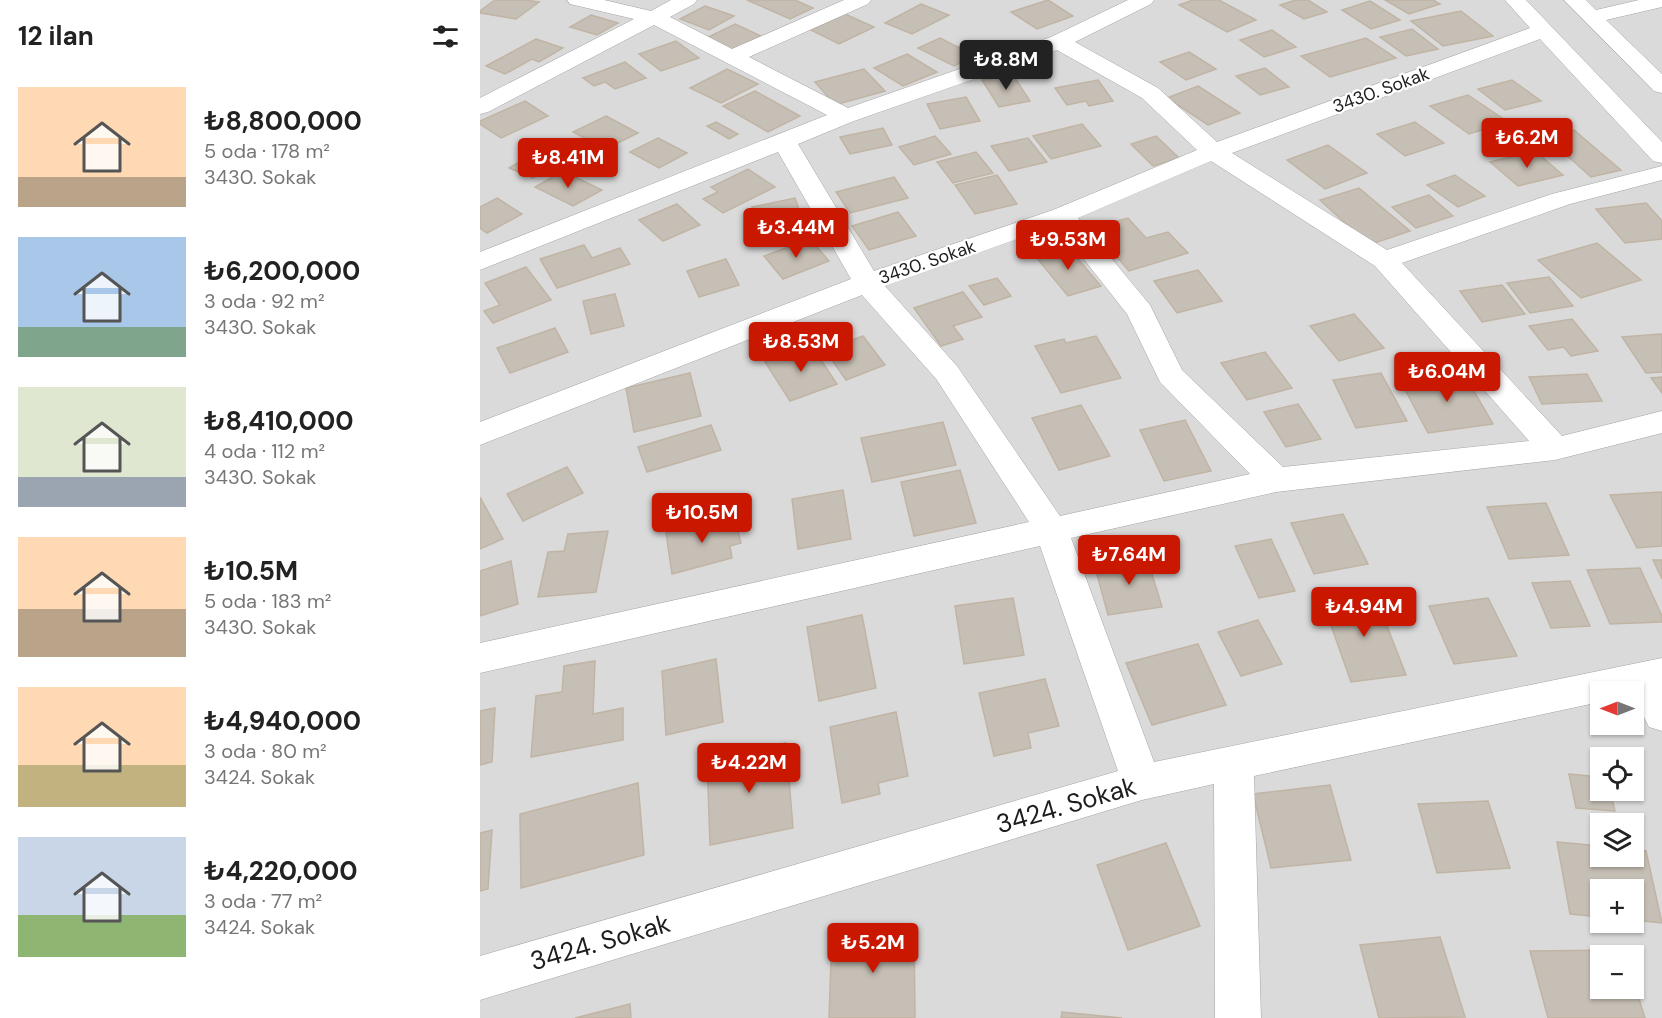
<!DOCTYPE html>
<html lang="tr">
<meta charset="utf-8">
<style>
body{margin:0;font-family:"DM Sans",sans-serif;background:#f2f2f2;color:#222;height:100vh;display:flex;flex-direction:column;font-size:22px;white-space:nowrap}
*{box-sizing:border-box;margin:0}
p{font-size:20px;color:#767676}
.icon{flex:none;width:33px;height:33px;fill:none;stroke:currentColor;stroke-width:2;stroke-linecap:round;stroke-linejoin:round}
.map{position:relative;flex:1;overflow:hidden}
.details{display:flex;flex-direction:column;background:#fff;width:480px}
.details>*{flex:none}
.needle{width:39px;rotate:270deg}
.fabs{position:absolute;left:1110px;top:681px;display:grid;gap:12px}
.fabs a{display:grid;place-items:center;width:54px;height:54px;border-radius:0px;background:#fff;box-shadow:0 2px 4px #0004;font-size:30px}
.price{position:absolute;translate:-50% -51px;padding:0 14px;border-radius:6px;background:#ca1800;color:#fff;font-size:20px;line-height:39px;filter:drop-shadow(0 2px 3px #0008)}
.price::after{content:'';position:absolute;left:50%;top:36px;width:18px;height:14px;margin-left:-9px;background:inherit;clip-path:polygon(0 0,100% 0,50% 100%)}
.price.selected{background:#222;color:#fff}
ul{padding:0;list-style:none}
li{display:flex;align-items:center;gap:18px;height:150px;padding:0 18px}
li span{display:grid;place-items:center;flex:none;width:168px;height:120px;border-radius:0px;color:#555}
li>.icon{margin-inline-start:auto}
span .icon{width:72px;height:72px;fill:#fffc;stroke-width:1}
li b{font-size:26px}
h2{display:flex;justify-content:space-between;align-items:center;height:72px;padding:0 18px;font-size:26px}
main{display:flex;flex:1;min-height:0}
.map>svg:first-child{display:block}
.residential{fill:#dbdada;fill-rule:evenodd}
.building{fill:#c6bfb5;stroke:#c0b4a4;stroke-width:1.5}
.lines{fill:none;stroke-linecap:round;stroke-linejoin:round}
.street-casing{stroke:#a4a4a4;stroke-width:1}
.street{fill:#fff;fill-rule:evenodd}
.labels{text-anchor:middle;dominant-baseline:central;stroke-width:4.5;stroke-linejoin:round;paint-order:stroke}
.far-street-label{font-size:18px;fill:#1d1d1d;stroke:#fff}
.near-street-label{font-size:26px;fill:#1d1d1d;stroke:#fff}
</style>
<main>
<section class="details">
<h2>12 ilan<svg class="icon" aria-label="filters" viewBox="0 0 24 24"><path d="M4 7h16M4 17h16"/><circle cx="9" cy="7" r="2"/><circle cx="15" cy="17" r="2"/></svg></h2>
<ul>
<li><span style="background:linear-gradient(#ffd9b3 75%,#b9a48a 0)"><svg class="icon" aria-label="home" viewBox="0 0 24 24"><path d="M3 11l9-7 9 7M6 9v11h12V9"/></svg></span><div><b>₺8,800,000</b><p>5 oda · 178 m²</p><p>3430. Sokak</p></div></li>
<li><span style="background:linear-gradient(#a9c7e8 75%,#7fa58c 0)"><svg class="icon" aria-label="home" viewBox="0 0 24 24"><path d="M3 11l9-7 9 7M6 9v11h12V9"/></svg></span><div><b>₺6,200,000</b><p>3 oda · 92 m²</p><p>3430. Sokak</p></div></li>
<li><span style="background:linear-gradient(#dfe7d0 75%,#9aa5b1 0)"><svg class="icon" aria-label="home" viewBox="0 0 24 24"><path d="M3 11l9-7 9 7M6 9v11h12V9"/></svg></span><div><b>₺8,410,000</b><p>4 oda · 112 m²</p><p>3430. Sokak</p></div></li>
<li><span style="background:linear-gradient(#ffd9b3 60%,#b9a48a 0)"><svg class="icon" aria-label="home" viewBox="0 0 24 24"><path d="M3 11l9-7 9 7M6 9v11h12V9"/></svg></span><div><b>₺10.5M</b><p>5 oda · 183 m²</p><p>3430. Sokak</p></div></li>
<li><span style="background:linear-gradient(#ffd9b3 65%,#c2b280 0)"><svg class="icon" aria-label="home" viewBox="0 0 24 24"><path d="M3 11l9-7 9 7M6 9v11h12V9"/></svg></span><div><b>₺4,940,000</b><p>3 oda · 80 m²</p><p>3424. Sokak</p></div></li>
<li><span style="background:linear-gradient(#c9d6e8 65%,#8fb573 0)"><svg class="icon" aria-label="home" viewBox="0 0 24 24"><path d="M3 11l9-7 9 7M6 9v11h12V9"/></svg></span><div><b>₺4,220,000</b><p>3 oda · 77 m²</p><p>3424. Sokak</p></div></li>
</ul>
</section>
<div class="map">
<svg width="1182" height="1018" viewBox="0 0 1182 1018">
<rect width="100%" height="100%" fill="#eeece2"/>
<path class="residential" d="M0,0h1182v1018h-1182zM1120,692h34v32h-34zM1120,758h34v32h-34zM1120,824h34v32h-34zM1120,890h34v32h-34zM1120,956h34v32h-34z"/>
<g class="building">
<path d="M15,0h30l14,2 -23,17 -36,-6v-2z"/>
<path d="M267,0h48l18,8 -23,11z"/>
<path d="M568,0l25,16 -36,13 -26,-17z"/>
<path d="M713,0h26l37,20 -29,12 -48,-27z"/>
<path d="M816,0h12l19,12 -23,7 -24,-14z"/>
<path d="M905,0h48l7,4 -31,10z"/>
<path d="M890,1l30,19 -29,9 -29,-19z"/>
<path d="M441,4l28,11 -37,19 -27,-11z"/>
<path d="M225,6l29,10 -25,14 -29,-11z"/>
<path d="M981,11l32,25 -50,10 -32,-25z"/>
<path d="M365,14l29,13 -35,17 -28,-14z"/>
<path d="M111,15l27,8 -21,12 -27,-8z"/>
<path d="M255,24l26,12 -31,16 -26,-13z"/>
<path d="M932,29l26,20 -32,7 -26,-19z"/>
<path d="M792,30l24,17 -32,10 -24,-17z"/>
<path d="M460,38l35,18 -21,10 -36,-18z"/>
<path d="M886,38l30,20 -66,19 -29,-21z"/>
<path d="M56,39l27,9 -24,14 -7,-3 -27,15 -19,-8z"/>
<path d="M196,41l23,17 -38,13 -22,-17z"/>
<path d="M709,52l27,17 -30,11 -26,-18z"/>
<path d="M427,54l30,18 -34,14 -29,-18z"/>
<path d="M145,62l21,16 -31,11 -10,-7 -11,4 -11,-8z"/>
<path d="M785,68l24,19 -29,8 -24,-19z"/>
<path d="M247,69l31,15 -37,19 -31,-15z"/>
<path d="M384,69l21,22 -50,14 -20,-23z"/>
<path d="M533,75l17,26 -31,6 -17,-27z"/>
<path d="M618,80l15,21 -24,5 -3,-5 -19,4 -12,-17z"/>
<path d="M1032,80l29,21 -36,9 -27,-21z"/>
<path d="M718,86l42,27 -32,12 -41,-27z"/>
<path d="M275,91l45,25 -32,16 -45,-26z"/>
<path d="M988,95l40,27 -39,12 -39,-28z"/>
<path d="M486,97l14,24 -40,8 -13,-25z"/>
<path d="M45,101l23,15 -47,22 -21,-14v-3z"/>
<path d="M126,116l32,17 -32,16 -33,-17z"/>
<path d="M236,122l22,12 -9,5 -22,-13z"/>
<path d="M935,122l29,21 -39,13 -28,-22z"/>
<path d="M602,124l19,22 -50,13 -18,-23z"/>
<path d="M403,128l9,17 -42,9 -10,-17z"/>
<path d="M1094,130l47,40 -30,7 -46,-41z"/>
<path d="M455,136l16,18 -37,11 -15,-18z"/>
<path d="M676,136l23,22 -26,8 -22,-22z"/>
<path d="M178,138l29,15 -28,15 -29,-16z"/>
<path d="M548,138l19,24 -38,9 -18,-25z"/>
<path d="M848,145l39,28 -42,16 -38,-29z"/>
<path d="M66,146l24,9 -37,23 -24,-10z"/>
<path d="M1055,151l28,24 -45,11 -28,-24z"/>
<path d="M496,152l17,21 -40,10 -16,-21z"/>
<path d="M268,169l27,18 -52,26 -20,-14 15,-7 -7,-5z"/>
<path d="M83,171l39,19 -29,16 -38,-19z"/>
<path d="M517,175l20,29 -42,10 -20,-29z"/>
<path d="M975,175l30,21 -27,11 -31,-22z"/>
<path d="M414,177l14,21 -58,15 -14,-21z"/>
<path d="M879,188l51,43 -41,14 -49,-45z"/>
<path d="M949,195l24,21 -37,12 -24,-21z"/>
<path d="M17,198l25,16 -35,19 -7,-5v-21z"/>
<path d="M315,198l11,31 -52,11 -6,-19 9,-1 -5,-13z"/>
<path d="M1166,203l16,18v18l-37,4 -29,-34z"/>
<path d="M197,204l23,21 -37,16 -24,-21z"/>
<path d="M418,212l18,24 -47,14 -17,-24z"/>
<path d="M648,218l18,20 22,-6 20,21 -59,18 -37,-43z"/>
<path d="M330,239l19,22 -46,18 -19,-23z"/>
<path d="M1117,243l44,37 -60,18 -43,-38z"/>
<path d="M104,245l8,13 28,-10 10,16 -73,24 -17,-29z"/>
<path d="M587,246l34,40 -33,10 -33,-40z"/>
<path d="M246,259l13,26 -40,12 -12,-26z"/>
<path d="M46,267l25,33 -58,23 -9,-12 16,-6 -15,-22z"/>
<path d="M718,270l24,31 -45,12 -23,-32z"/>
<path d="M1069,277l24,29 -43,7 -23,-30z"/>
<path d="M517,278l14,18 -27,9 -15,-19z"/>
<path d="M1022,285l23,29 -43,8 -22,-31z"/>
<path d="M483,292l19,25 -29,9 10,13 -22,7 -27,-38z"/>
<path d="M135,294l9,32 -33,8 -8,-33z"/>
<path d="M874,314l30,34 -45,13 -29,-35z"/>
<path d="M1092,319l26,32 -27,5 -7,-9 -16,3 -19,-24z"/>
<path d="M75,328l13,24 -58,21 -13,-25z"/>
<path d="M1182,334v38l-16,1 -24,-36z"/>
<path d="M383,336l22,29 -39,15 -21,-30z"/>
<path d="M616,336l25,42 -60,15 -26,-47 29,-7 2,4z"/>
<path d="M331,345l26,39 -47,17 -25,-39z"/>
<path d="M785,352l27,36 -45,12 -26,-37z"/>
<path d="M210,373l11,43 -67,16 -8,-44z"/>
<path d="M901,373l26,48 -51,7 -23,-48z"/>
<path d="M984,374l29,50 -65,9 -27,-51z"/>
<path d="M1107,374l15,27 -60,3 -13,-27z"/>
<path d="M1182,377v16l-11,-15z"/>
<path d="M818,404l23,35 -35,8 -22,-35z"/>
<path d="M601,405l29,51 -51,14 -27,-52z"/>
<path d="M705,420l26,51 -47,10 -24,-51z"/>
<path d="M463,422l13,43 -84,17 -11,-44z"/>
<path d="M231,425l10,25 -74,22 -9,-25z"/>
<path d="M87,467l16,26 -60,28 -16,-27z"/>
<path d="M480,470l16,53 -62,13 -13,-54z"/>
<path d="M363,490l8,49 -53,10 -6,-50z"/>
<path d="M1182,492v54l-25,2 -27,-53z"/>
<path d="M0,497l23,42 -23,10z"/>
<path d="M1066,503l23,52 -60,4 -22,-52z"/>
<path d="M863,514l25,50 -54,10 -23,-51z"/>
<path d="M254,515l7,28 -11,3 2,12 -60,16 -6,-41z"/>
<path d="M128,531l-12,61 -58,5 10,-45 16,-1 4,-17z"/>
<path d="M791,539l24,52 -36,7 -24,-52z"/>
<path d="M665,551l17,56 -54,8 -12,-44 29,-4 -4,-13z"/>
<path d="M1173,560h9v19z"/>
<path d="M31,561l7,43 -38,12v-45z"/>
<path d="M1160,568l22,48v6l-52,2 -23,-54z"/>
<path d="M1090,581l20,45 -39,2 -19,-45z"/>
<path d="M895,595l31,80 -55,7 -29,-82z"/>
<path d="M533,598l11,57 -60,9 -9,-58z"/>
<path d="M1008,598l29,58 -63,8 -25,-58z"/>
<path d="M382,615l14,73 -57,13 -12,-74z"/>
<path d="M778,620l24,44 -41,12 -23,-44z"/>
<path d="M718,644l28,61 -74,20 -26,-62z"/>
<path d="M236,659l7,63 -57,13 -4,-64z"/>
<path d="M115,661l-2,53 30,-6v32l-92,17 5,-61 26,-4 2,-26z"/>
<path d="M565,679l14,47 -31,7 3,15 -37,8 -15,-63z"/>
<path d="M15,708l-3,54 -12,3v-54z"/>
<path d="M416,712l12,64 -30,7 2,11 -38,9 -12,-76z"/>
<path d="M306,743l7,85 -83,17 -3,-87z"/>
<path d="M1089,774l31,3v13h10l5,21 -39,-3z"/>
<path d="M158,783l6,72 -123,33 -1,-74z"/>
<path d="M850,785l21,75 -80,8 -18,-74z"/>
<path d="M1008,801l22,67 -73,5 -19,-69z"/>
<path d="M12,830l-4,59 -8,2v-58z"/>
<path d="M1077,842l43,4v10h34v-7l12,2 16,72 -28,-3v-30h-34v27l-30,-3z"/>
<path d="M686,843l34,83 -72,24 -31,-85z"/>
<path d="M434,925l1,93h-86l3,-85z"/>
<path d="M960,937l25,80 -86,1 -19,-73z"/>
<path d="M1143,950l2,6h-25v32h34v-5l11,35h-97l-18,-67z"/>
<path d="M150,1004l1,14h-56z"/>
<path d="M582,1012l60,6h-61z"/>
</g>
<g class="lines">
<defs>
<g id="street">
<path d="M87,0h37l47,11 20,-11h26l-3,4 -24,13 62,32 112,-49h27l-3,4 -119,53 99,51 203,-71 77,-37h26l-3,4 -76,38 83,46 59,54 313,-114 -25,-28h21l136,142v21l-9,-2 -113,-122 -308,114 155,97 165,-56 110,-28v14l-92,24 -168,59 160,173 100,-25v22l-107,27 -279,32 -205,46 83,224 508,-104v73l-13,-4 -6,-12 -4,-22 -39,-1v10l-346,74 7,242h-46l-1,-234 -72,16 -662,200v-44l638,-185 -78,-225 -560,127v-30l549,-121 -92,-142 -75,-85 -382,150v-23l371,-143 -73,-127 -298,118v-18l347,-137 -173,-90 -166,87 -8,2v-16l154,-79 -64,-15zM577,50l85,48 55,52 -144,60 -179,61 -76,-127 56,-23zM731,161l164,105 154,175 -246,26 -101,-97 -32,-65 -72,-87zM577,225l70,89 33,68 90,92 -190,42 -103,-150 -72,-80z"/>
<path d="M1084,0h22l10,10 43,-10h23v7l-56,13 56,54v19l-8,-2z"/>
</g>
</defs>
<use href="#street" class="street-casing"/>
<use href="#street" class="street"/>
</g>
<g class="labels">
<g class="far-street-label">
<text transform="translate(901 90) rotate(-20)">3430. Sokak</text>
<text transform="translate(447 262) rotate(-19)">3430. Sokak</text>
</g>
<g class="near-street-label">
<text transform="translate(586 805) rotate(-16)">3424. Sokak</text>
<text transform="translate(120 942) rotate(-16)">3424. Sokak</text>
</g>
</g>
</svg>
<div class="fabs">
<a><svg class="needle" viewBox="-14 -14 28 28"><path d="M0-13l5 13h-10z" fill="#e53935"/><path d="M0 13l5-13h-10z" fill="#767676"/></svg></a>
<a><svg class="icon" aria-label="locate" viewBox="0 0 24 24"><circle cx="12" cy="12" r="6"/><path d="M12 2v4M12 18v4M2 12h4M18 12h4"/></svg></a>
<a><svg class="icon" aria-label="layers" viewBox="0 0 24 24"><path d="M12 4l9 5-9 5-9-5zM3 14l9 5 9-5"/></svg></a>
<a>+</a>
<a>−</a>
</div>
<b class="price selected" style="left:526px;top:91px">₺8.8M</b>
<b class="price" style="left:1047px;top:169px">₺6.2M</b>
<b class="price" style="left:88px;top:189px">₺8.41M</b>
<b class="price" style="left:316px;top:259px">₺3.44M</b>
<b class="price" style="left:588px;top:271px">₺9.53M</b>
<b class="price" style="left:321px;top:373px">₺8.53M</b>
<b class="price" style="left:967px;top:403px">₺6.04M</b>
<b class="price" style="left:222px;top:544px">₺10.5M</b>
<b class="price" style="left:649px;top:586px">₺7.64M</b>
<b class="price" style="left:884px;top:638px">₺4.94M</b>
<b class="price" style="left:269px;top:794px">₺4.22M</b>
<b class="price" style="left:393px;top:974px">₺5.2M</b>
</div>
</main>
